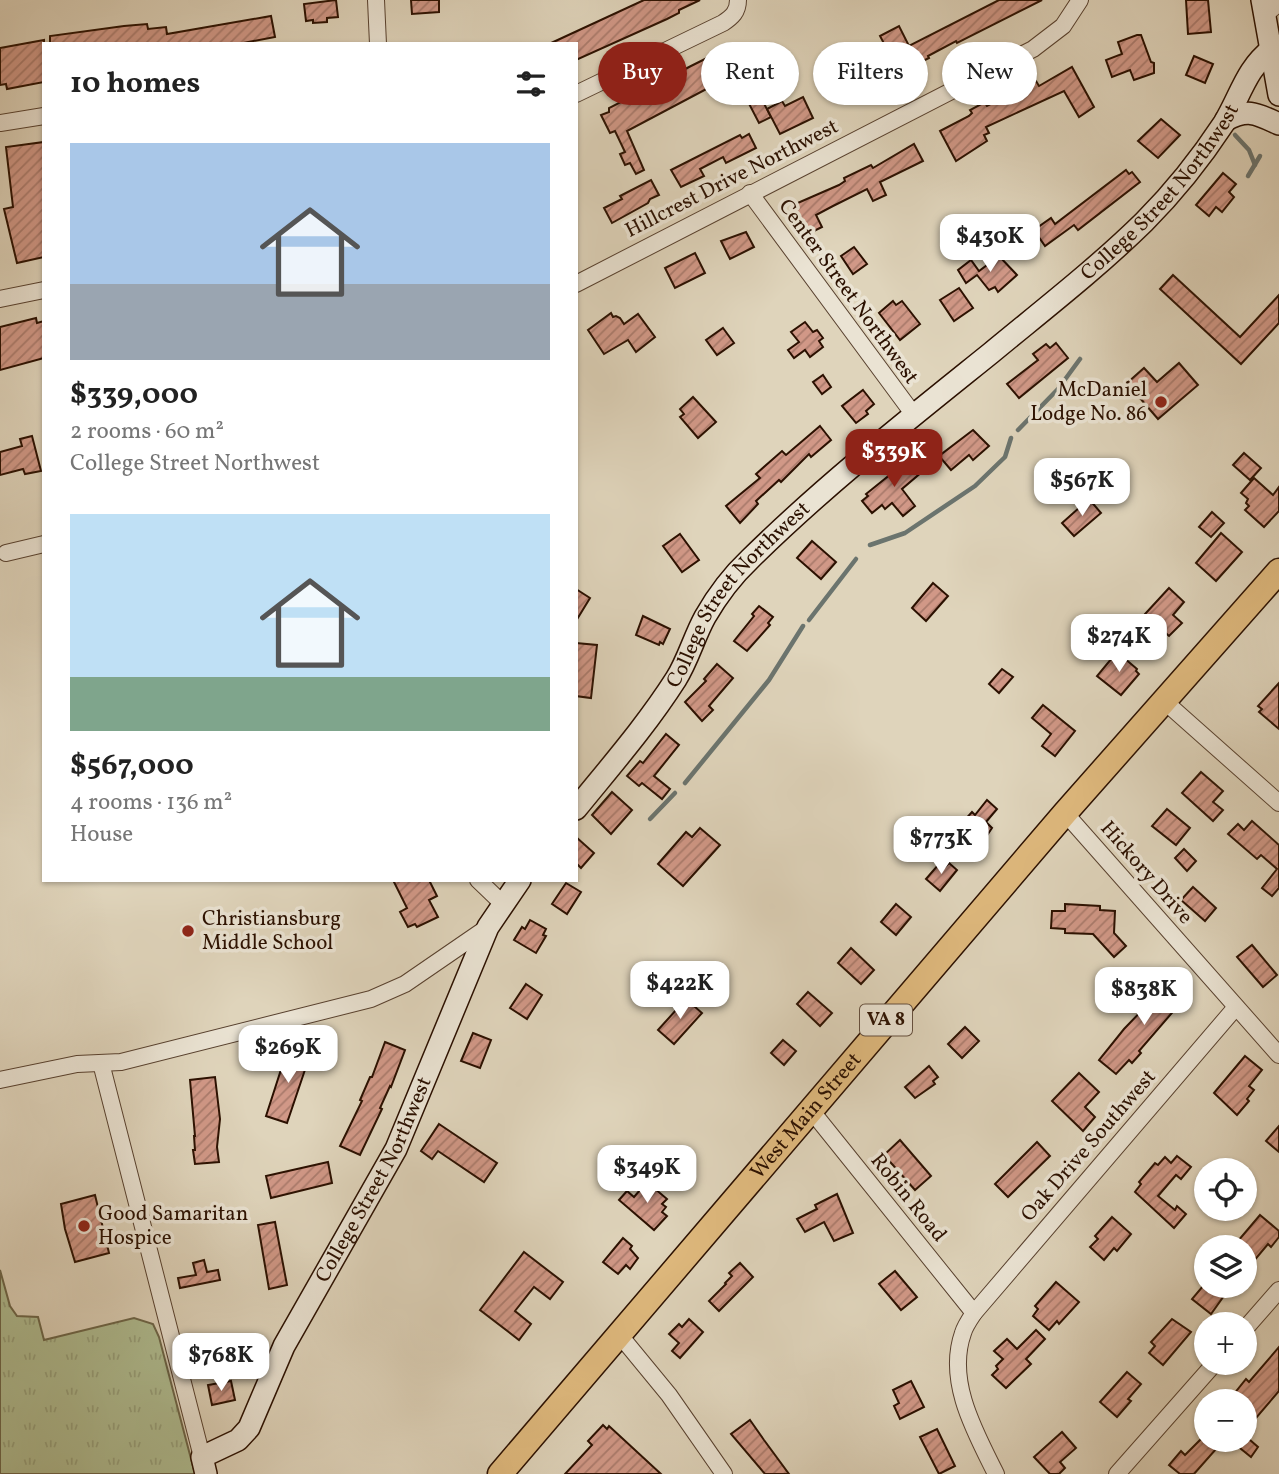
<!DOCTYPE html>
<meta charset="utf-8">
<style>
body{margin:0;font-family:Vollkorn,serif;background:#f2f2f2;color:#222;height:100vh;display:flex;flex-direction:column;font-size:26px;white-space:nowrap}
*{box-sizing:border-box;margin:0}
p{font-size:23px;color:#767676}
.icon{flex:none;width:38px;height:38px;fill:none;stroke:currentColor;stroke-width:2;stroke-linecap:round;stroke-linejoin:round}
.map{position:relative;flex:1;overflow:hidden}
.drawer{position:absolute;left:42px;top:42px;width:536px;height:840px;display:flex;flex-direction:column;background:#fff;border-radius:0px;box-shadow:0 2px 5px #0004}
.drawer>*{flex:none}
.guide{position:absolute;left:598px;top:42px;width:574px;height:63px;display:flex;gap:14px}
.tools{position:absolute;left:1194px;top:1158px;display:grid;gap:14px}
.tools a{display:grid;place-items:center;width:63px;height:63px;border-radius:50%;background:#fff;box-shadow:0 2px 5px #0004;font-size:35px}
.price{position:absolute;translate:-50% -60px;padding:0 16px;border-radius:14px;background:#fff;color:#222;font-size:23px;line-height:46px;filter:drop-shadow(0 2px 4px #0008)}
.price::after{content:'';position:absolute;left:50%;top:42px;width:21px;height:16px;margin-left:-10px;background:inherit;clip-path:polygon(0 0,100% 0,50% 100%)}
.price.active{background:#8f2418;color:#fff}
ul{padding:0;list-style:none}
li{display:grid;align-content:center;gap:14px;height:371px;padding:0 28px}
li span{display:grid;place-items:center;height:217px;border-radius:0px;color:#555}
li>.icon{margin-inline-start:auto}
span .icon{width:126px;height:126px;fill:#fffc;stroke-width:1}
li b{font-size:30px}
h2{display:flex;justify-content:space-between;align-items:center;height:84px;padding:0 28px;font-size:30px}
.tag{padding:0 24px;border-radius:32px;background:#fff;box-shadow:0 2px 5px #0004;font-size:24px;line-height:63px}
.tag.active{background:#8f2418;color:#fff}
.map>svg:first-child{display:block}
.grass{fill:url(#grass-tufts);stroke:#6d6649;stroke-width:2}
.lines{fill:none;stroke-linecap:round;stroke-linejoin:round}
.stream{stroke:#6b746e;stroke-width:4.5}
.building{fill:url(#building-hatch);stroke:#2b1000;stroke-width:2}
.street-casing{stroke:#58412f;stroke-width:18}
.secondary-casing{stroke:#2b1000;stroke-width:24}
.primary-casing{stroke:#2b1000;stroke-width:27}
.street{stroke:#eae3d3;stroke-width:16}
.secondary{stroke:#eae3d3;stroke-width:21}
.primary{stroke:#e0ba7e;stroke-width:24}
.poi-dot{fill:#8f2418;stroke:#eae3d3;stroke-width:2.5}
.labels{text-anchor:middle;dominant-baseline:central;stroke-width:7;stroke-linejoin:round;paint-order:stroke}
.shield{fill:#eae3d3;stroke:#644f3f;stroke-width:2}
.shield-label{font-size:19px;font-weight:bold;fill:#2b1000}
.street-label{font-size:21px;fill:#2b1000;stroke:#eae3d3}
.poi-label{font-size:21px;fill:#2b1000;stroke:#eae3d3;text-anchor:start}
</style>
<div class="map">
<svg width="1279" height="1474" viewBox="0 0 1279 1474">
<defs>
<pattern id="grass-tufts" width="24" height="20" patternUnits="userSpaceOnUse" patternTransform="scale(1.75)"><rect width="24" height="20" fill="#afbd92"/><path d="M3 7l-1-3M5 7V3M7 7l1-3M15 17l-1-3M17 17v-4M19 17l1-3" fill="none" stroke="#97a17c"/></pattern>
<pattern id="building-hatch" width="6" height="6" patternUnits="userSpaceOnUse" patternTransform="scale(1.75)"><rect width="6" height="6" fill="#d19887"/><path d="M-1 1l2-2M0 6l6-6M5 7l2-2" fill="none" stroke="#aa7b6c"/></pattern>
</defs>
<rect width="100%" height="100%" fill="#dfd4bb"/>
<filter id="stains"><feTurbulence type="fractalNoise" baseFrequency=".00286" numOctaves="4"/><feColorMatrix values="0 0 0 0 .2 0 0 0 0 .09 0 0 0 0 .02 0 0 0 .5 -.17"/></filter>
<radialGradient id="worn" r=".72"><stop offset=".6" stop-color="#630" stop-opacity="0"/><stop offset="1" stop-color="#630" stop-opacity=".3"/></radialGradient>
<path class="grass" d="M0,1270l10,36 7,10 21,1 6,23 90,-22 19,6 6,13 36,137h-195z"/>
<g class="lines">
<g class="stream">
<path d="M1235,135l14,15 6,15"/>
<path d="M1248,176l12,-20"/>
<path d="M1018,430l40,-41 22,-30"/>
<path d="M870,545l35,-12 70,-47 30,-29 6,-19"/>
<path d="M809,620l47,-61"/>
<path d="M685,783l84,-103 34,-54"/>
<path d="M650,819l25,-26"/>
</g>
</g>
<g class="building">
<path d="M336,0l2,17 -11,1v4l-14,1v-3l-7,1 -2,-17z"/>
<path d="M411,0h28v12l-27,2z"/>
<path d="M644,0h56l-21,10v3l-12,6 -91,41v-16h-27z"/>
<path d="M999,0h43l-85,43 -1,-2 -28,15 1,2 -30,15 -1,-2 -31,16 4,9 -11,6 -5,-8 -14,7 -9,-18 57,-30 -9,-17 19,-10 10,20z"/>
<path d="M1186,0h22l3,32 -23,2z"/>
<path d="M271,16l4,21 -37,7h-188v-8l74,-10 23,-2 1,5 18,-2 1,7z"/>
<path d="M1137,35h4l10,27 3,1v10l-20,7 -4,-10 -18,7 -6,-17 16,-6 -4,-12z"/>
<path d="M44,40v42l-37,7 -1,-5 -6,1v-37z"/>
<path d="M726,52l9,18 -6,2 2,4 -104,55 17,39 -8,4 -6,-11 -5,2 -5,-11 5,-2 -10,-21 -5,2 -9,-18 8,-3v-4l82,-42 24,-12 3,2z"/>
<path d="M1194,56l19,8 -8,19 -19,-8z"/>
<path d="M1072,67l22,40 -15,10 -15,-26 -78,36 3,6 -5,2 3,6 -31,20 -16,-30 29,-15 3,-3 -2,-3 15,-8 2,4 49,-25 3,5z"/>
<path d="M757,90l14,27 -12,6 -14,-27z"/>
<path d="M803,97l10,21 -33,16 -13,-25 15,-8 3,5z"/>
<path d="M1161,119l19,16 -22,23 -20,-17z"/>
<path d="M749,134l7,14 -30,15 -3,-6 -23,12 4,7 -23,11 -10,-17 69,-35 2,3z"/>
<path d="M44,142v115l-27,6 -13,-54 9,-2 -7,-60z"/>
<path d="M914,144l9,17 -43,21 6,13 -13,6 -6,-12 -34,17 -17,9 6,12 -14,7 -15,-29 46,-20 6,-4 -1,-3 27,-13 2,3z"/>
<path d="M1126,170l3,4 3,-2 8,10 -62,48 -4,-5 -29,21 -11,-16 17,-12 4,6z"/>
<path d="M1223,173l13,11 -7,8 5,5 -12,15 -6,-5 -7,9 -13,-11z"/>
<path d="M651,180l8,15 -9,4 -2,4 -36,20 -8,-15 18,-9 -2,-3z"/>
<path d="M746,232l8,15 -24,12 -9,-18z"/>
<path d="M854,247l13,17 -14,10 -12,-18z"/>
<path d="M695,253l10,20 -30,15 -10,-20z"/>
<path d="M999,256l18,19 -19,17 -3,-5 -6,3 -12,-15 -11,8 -8,-13 13,-10 8,11z"/>
<path d="M1173,275l67,62 39,-42v28l-38,41 -81,-75z"/>
<path d="M959,288l14,20 -19,13 -14,-21z"/>
<path d="M893,301l3,4 6,-4 18,23 -20,16 -21,-27z"/>
<path d="M611,313l2,4 3,-1 4,2 4,6 14,-10 17,23 -19,15 -8,-12 -24,14 -16,-24z"/>
<path d="M36,318l1,5 7,-2v37l-44,12v-43z"/>
<path d="M805,322l8,10 4,-2 6,8 -4,3 4,6 -13,10 -5,-7 -11,8 -6,-8 11,-8 -8,-10z"/>
<path d="M723,328l11,15 -17,12 -11,-15z"/>
<path d="M1056,343l12,15 -49,40 -12,-14 31,-24 -5,-6 13,-10 4,4z"/>
<path d="M1179,363l19,22 -40,34 -31,-36 17,-15 13,14z"/>
<path d="M823,375l8,12 -9,7 -9,-12z"/>
<path d="M863,390l11,14 -8,7 2,3 -12,9 -14,-17z"/>
<path d="M693,397l23,25 -18,16 -18,-21 4,-3 -4,-5z"/>
<path d="M820,426l11,14 -20,17 -2,-3 -28,28 -2,-2 -23,21 2,3 -18,19 -14,-17 34,-28 -4,-4 26,-23 4,4z"/>
<path d="M973,430l16,16 -16,14 -4,-5 -18,15 -12,-14z"/>
<path d="M32,436l9,35 -16,3 -2,-5 -23,6v-23l22,-6 -2,-7z"/>
<path d="M1244,453l17,15 -11,12 -17,-15z"/>
<path d="M912,457l11,14 -21,18 13,17 -12,10 -11,-13 -7,6 -3,-4 -10,8 -10,-12 6,-5 -2,-2z"/>
<path d="M1254,478l19,17 6,-8v24l-15,16 -19,-17 4,-4 -3,-3 2,-4 -7,-6z"/>
<path d="M1089,499l12,14 -27,23 -12,-13z"/>
<path d="M1212,512l12,11 -13,14 -12,-10z"/>
<path d="M1221,533l21,19 -26,29 -20,-18z"/>
<path d="M680,534l19,26 -17,12 -19,-26z"/>
<path d="M812,541l24,21 -15,17 -24,-21z"/>
<path d="M933,583l15,13 -22,25 -14,-13z"/>
<path d="M1169,588l15,14 -11,13 9,8 -13,13 -8,-7 -11,12 -16,-15z"/>
<path d="M576,589l14,9 -14,23z"/>
<path d="M759,606l14,11 -5,6 2,2 -23,26 -13,-10 20,-25 -2,-2z"/>
<path d="M643,616l27,13 -7,15 -3,-2 -1,3 -23,-10z"/>
<path d="M576,643l21,2 -6,53 -15,-2z"/>
<path d="M1117,652l20,17 -1,2 3,3 -18,21 -24,-19z"/>
<path d="M717,664l16,14 -24,28 4,4 -11,11 -17,-19 21,-21 -2,-2z"/>
<path d="M1002,669l11,8 -14,16 -10,-9z"/>
<path d="M1279,683v46l-20,-17 3,-3 -4,-3z"/>
<path d="M1043,705l32,26 -20,25 -13,-10 9,-12 -19,-16z"/>
<path d="M666,734l13,11 -25,31 16,13 -8,10 -20,-16 -3,3 -12,-10 13,-15 3,2z"/>
<path d="M1201,772l22,19 -10,11 10,8 -10,11 -31,-28z"/>
<path d="M612,792l20,18 -21,24 -19,-19z"/>
<path d="M987,800l10,9 -11,13 6,6 -12,18 -17,-14 -4,4 -9,-7 8,-11 5,4 9,-10 3,3z"/>
<path d="M1167,809l23,19 -14,17 -24,-19z"/>
<path d="M1252,821l27,24v43l-7,8 -10,-8 15,-19 -16,-14 -4,4 -29,-25 10,-10 6,6z"/>
<path d="M700,828l20,17 -37,41 -25,-22 28,-32 6,5z"/>
<path d="M576,837l18,16 -13,15 -5,-5z"/>
<path d="M1184,849l12,12 -9,10 -12,-13z"/>
<path d="M949,863l8,7 -17,21 -14,-12 13,-15 6,3z"/>
<path d="M393,880h36l8,16 -8,4 9,17 -21,10 -2,-3 -7,3 -8,-15 7,-4z"/>
<path d="M566,883l15,9 -14,22 -15,-10z"/>
<path d="M1193,887l23,21 -11,13 -24,-21z"/>
<path d="M896,904l15,13 -15,18 -15,-13z"/>
<path d="M1065,904l35,2v4l15,1 -1,22 12,13 -12,11 -21,-23 -28,-1v-4l-14,-1 1,-17h13z"/>
<path d="M530,920l16,9 -3,6 3,1 -10,17 -22,-13 8,-13 3,2z"/>
<path d="M1252,945l25,30 -14,12 -26,-30z"/>
<path d="M851,948l23,22 -13,14 -23,-21z"/>
<path d="M1173,978l17,14 -51,59 2,2 -9,10 -3,-3 -13,14 -17,-14 25,-31z"/>
<path d="M526,984l16,11 -15,24 -17,-11z"/>
<path d="M808,992l24,21 -12,13 -23,-22z"/>
<path d="M686,999l16,14 -28,31 -16,-14z"/>
<path d="M965,1027l14,14 -17,17 -14,-14z"/>
<path d="M473,1033l18,7 -11,28 -19,-7z"/>
<path d="M783,1040l13,11 -12,14 -13,-12z"/>
<path d="M385,1042l20,8 -14,37 -1,-1 -10,22 2,1 -22,46 -20,-9 22,-45 -2,-1 10,-23h2z"/>
<path d="M288,1048l22,7 -23,68 -21,-7z"/>
<path d="M1245,1056l17,14 -13,16 5,4 -7,9 2,2 -12,14 -23,-22z"/>
<path d="M929,1066l9,11 -5,4 2,3 -20,14 -10,-11z"/>
<path d="M1079,1073l20,19 -14,15 10,10 -12,14 -31,-30z"/>
<path d="M215,1077l5,42 -3,28 2,15 -24,2 -2,-14h2l-1,-14h1l-5,-56z"/>
<path d="M439,1124l58,39 -13,19 -46,-31 -6,8 -11,-8z"/>
<path d="M1279,1126v26l-13,-11z"/>
<path d="M900,1140l31,36 -16,14 -31,-35z"/>
<path d="M1037,1142l13,14 -42,41 -13,-13z"/>
<path d="M1177,1156l14,11 -10,12 -5,-4 -18,21 17,14 2,-4 9,8 -12,14 -39,-36 6,-8 -2,-2 16,-19 3,2 7,-8 6,6z"/>
<path d="M328,1162l4,21 -61,15 -5,-22z"/>
<path d="M647,1182l20,17 -5,5 4,3 -4,5 5,4 -13,14 -35,-30 8,-9 7,6z"/>
<path d="M837,1194l16,39 -19,8 -10,-19 -19,10 -8,-13 20,-10 -2,-4z"/>
<path d="M95,1195l14,58 -34,9 -10,-33 -4,-25z"/>
<path d="M1260,1215l19,16v6l-8,10 -3,-3 -15,18h-4l-5,-4v-10h-12z"/>
<path d="M1112,1217l19,17 -14,17 -3,-3 -10,12 -14,-13 8,-8 -3,-3z"/>
<path d="M275,1222l12,63 -18,4 -11,-64z"/>
<path d="M623,1238l9,8 -2,3 8,9 -8,11 -4,-4 -8,9 -15,-12z"/>
<path d="M524,1252l39,30 -13,17 -16,-12 -19,24 16,13 -12,16 -39,-30z"/>
<path d="M204,1260l3,12 11,-2 2,10 -40,8 -2,-10 18,-3 -3,-12z"/>
<path d="M740,1263l13,14 -34,34 -10,-10 17,-17 -1,-1 7,-7 -3,-3z"/>
<path d="M895,1271l22,26 -16,13 -22,-26z"/>
<path d="M1056,1282l23,20 -20,22 -2,-3 -8,9 -16,-14 5,-7 -3,-3z"/>
<path d="M1203,1286h28l-20,28 -19,-15z"/>
<path d="M689,1319l14,13 -23,26 -8,-7 7,-8 -10,-9 10,-10 3,3z"/>
<path d="M1172,1319l19,13 -28,33 -14,-12 6,-7 -4,-4z"/>
<path d="M1036,1330l9,9 -19,20 5,5 -25,24 -14,-13 6,-6 -2,-3 7,-7 -9,-8 13,-12 10,10z"/>
<path d="M1279,1347v44l-35,41v-30h-13l5,-7 -2,-1 12,-15 3,3z"/>
<path d="M1127,1372l14,12 -13,15 3,2 -14,16 -17,-15z"/>
<path d="M231,1381l4,19 -23,5 -4,-20z"/>
<path d="M911,1381l13,26 -24,12 -6,-13 5,-3 -6,-13z"/>
<path d="M750,1420l14,20 25,34h-24l-34,-40z"/>
<path d="M603,1425l4,4 2,-3 52,48h-96l27,-29 -4,-4z"/>
<path d="M937,1429l18,37 -16,8 -19,-37z"/>
<path d="M1062,1432l14,16 -16,14 5,6 -6,6h-9l-16,-17z"/>
<path d="M1202,1438l2,2h20l-30,34h-14l-11,-9 12,-14 4,4z"/>
<path d="M1230,1440h20l8,7 -7,10z"/>
</g>
<g class="lines">
<defs>
<g id="street">
<path d="M376,0l2,44"/>
<path d="M1265,15l14,-12"/>
<path d="M576,94l147,-71c9,-6 15,-11 15,-23"/>
<path d="M0,123l44,-7"/>
<path d="M750,193l164,222"/>
<path d="M576,284l457,-235 30,-23 17,-26"/>
<path d="M0,299l44,-9"/>
<path d="M6,553l38,-9"/>
<path d="M1163,700l116,103"/>
<path d="M1065,813l214,242"/>
<path d="M478,880l25,24"/>
<path d="M101,1063l101,394"/>
<path d="M0,1080l77,-16 44,-2 250,-63 34,-15 83,-57"/>
<path d="M810,1109l164,204"/>
<path d="M1244,1330l35,-40"/>
<path d="M618,1333l51,62 55,79"/>
<path d="M996,1474c-21,-42 -50,-93 -33,-141 2,-7 7,-14 11,-20l262,-306"/>
<path d="M1117,1474l98,-111"/>
</g>
<g id="secondary">
<path d="M1262,0l17,95"/>
<path d="M1226,120c23,-12 31,-6 53,4"/>
<path id="s1" d="M576,809c34,-42 70,-83 100,-130 12,-19 18,-42 29,-62 12,-21 27,-41 45,-58 75,-74 159,-140 241,-206 52,-43 105,-84 153,-131 30,-30 57,-64 80,-99 16,-26 22,-55 48,-74"/>
<path id="s2" d="M206,1474l-4,-17 36,-17 11,-12 35,-82 112,-197 92,-222 32,-47"/>
</g>
<g id="primary">
<path id="s3" d="M500,1474l565,-661 214,-242"/>
</g>
</defs>
<use href="#street" class="street-casing"/>
<use href="#secondary" class="secondary-casing"/>
<use href="#primary" class="primary-casing"/>
<use href="#street" class="street"/>
<use href="#secondary" class="secondary"/>
<use href="#primary" class="primary"/>
</g>
<g class="poi-dot">
<circle cx="1161" cy="402" r="7"/>
<circle cx="188" cy="931" r="7"/>
<circle cx="84" cy="1226" r="7"/>
</g>
<g class="labels">
<rect class="shield" x="860" y="1004.5" width="52" height="31" rx="5"/>
<g class="shield-label">
<text x="886" y="1020">VA 8</text>
</g>
<g class="street-label">
<text transform="translate(732 179) rotate(-27)">Hillcrest Drive Northwest</text>
<text stroke="none"><textPath href="#s1" startOffset="858">College Street Northwest</textPath></text>
<text transform="translate(848 292) rotate(54)">Center Street Northwest</text>
<text stroke="none"><textPath href="#s1" startOffset="270">College Street Northwest</textPath></text>
<text transform="translate(1146 873) rotate(49)">Hickory Drive</text>
<text stroke="none"><textPath href="#s3" startOffset="471">West Main Street</textPath></text>
<text transform="translate(1089 1146) rotate(-49)">Oak Drive Southwest</text>
<text stroke="none"><textPath href="#s2" startOffset="352">College Street Northwest</textPath></text>
<text transform="translate(908 1198) rotate(51)">Robin Road</text>
</g>
<g class="poi-label">
<text x="1147" y="390" text-anchor="end">McDaniel<tspan x="1147" dy="24">Lodge No. 86</tspan></text>
<text x="202" y="919">Christiansburg<tspan x="202" dy="24">Middle School</tspan></text>
<text x="98" y="1214">Good Samaritan<tspan x="98" dy="24">Hospice</tspan></text>
</g>
</g>
<rect width="100%" height="100%" filter="url(#stains)"/>
<rect width="100%" height="100%" fill="url(#worn)"/>
</svg>
<div class="tools">
<a><svg class="icon" aria-label="locate" viewBox="0 0 24 24"><circle cx="12" cy="12" r="6"/><path d="M12 2v4M12 18v4M2 12h4M18 12h4"/></svg></a>
<a><svg class="icon" aria-label="layers" viewBox="0 0 24 24"><path d="M12 4l9 5-9 5-9-5zM3 14l9 5 9-5"/></svg></a>
<a>+</a>
<a>−</a>
</div>
<b class="price" style="left:990px;top:274px">$430K</b>
<b class="price active" style="left:894px;top:489px">$339K</b>
<b class="price" style="left:1082px;top:518px">$567K</b>
<b class="price" style="left:1119px;top:674px">$274K</b>
<b class="price" style="left:941px;top:876px">$773K</b>
<b class="price" style="left:680px;top:1021px">$422K</b>
<b class="price" style="left:1144px;top:1027px">$838K</b>
<b class="price" style="left:288px;top:1085px">$269K</b>
<b class="price" style="left:647px;top:1205px">$349K</b>
<b class="price" style="left:221px;top:1393px">$768K</b>
<div class="guide">
<a class="tag active">Buy</a>
<a class="tag">Rent</a>
<a class="tag">Filters</a>
<a class="tag">New</a>
</div>
<section class="drawer">
<h2>10 homes<svg class="icon" aria-label="filters" viewBox="0 0 24 24"><path d="M4 7h16M4 17h16"/><circle cx="9" cy="7" r="2"/><circle cx="15" cy="17" r="2"/></svg></h2>
<ul>
<li><span style="background:linear-gradient(#a9c7e8 65%,#9aa5b1 0)"><svg class="icon" aria-label="home" viewBox="0 0 24 24"><path d="M3 11l9-7 9 7M6 9v11h12V9"/></svg></span><div><b>$339,000</b><p>2 rooms · 60 m²</p><p>College Street Northwest</p></div></li>
<li><span style="background:linear-gradient(#bfe0f5 75%,#7fa58c 0)"><svg class="icon" aria-label="home" viewBox="0 0 24 24"><path d="M3 11l9-7 9 7M6 9v11h12V9"/></svg></span><div><b>$567,000</b><p>4 rooms · 136 m²</p><p>House</p></div></li>
</ul>
</section>
</div>
